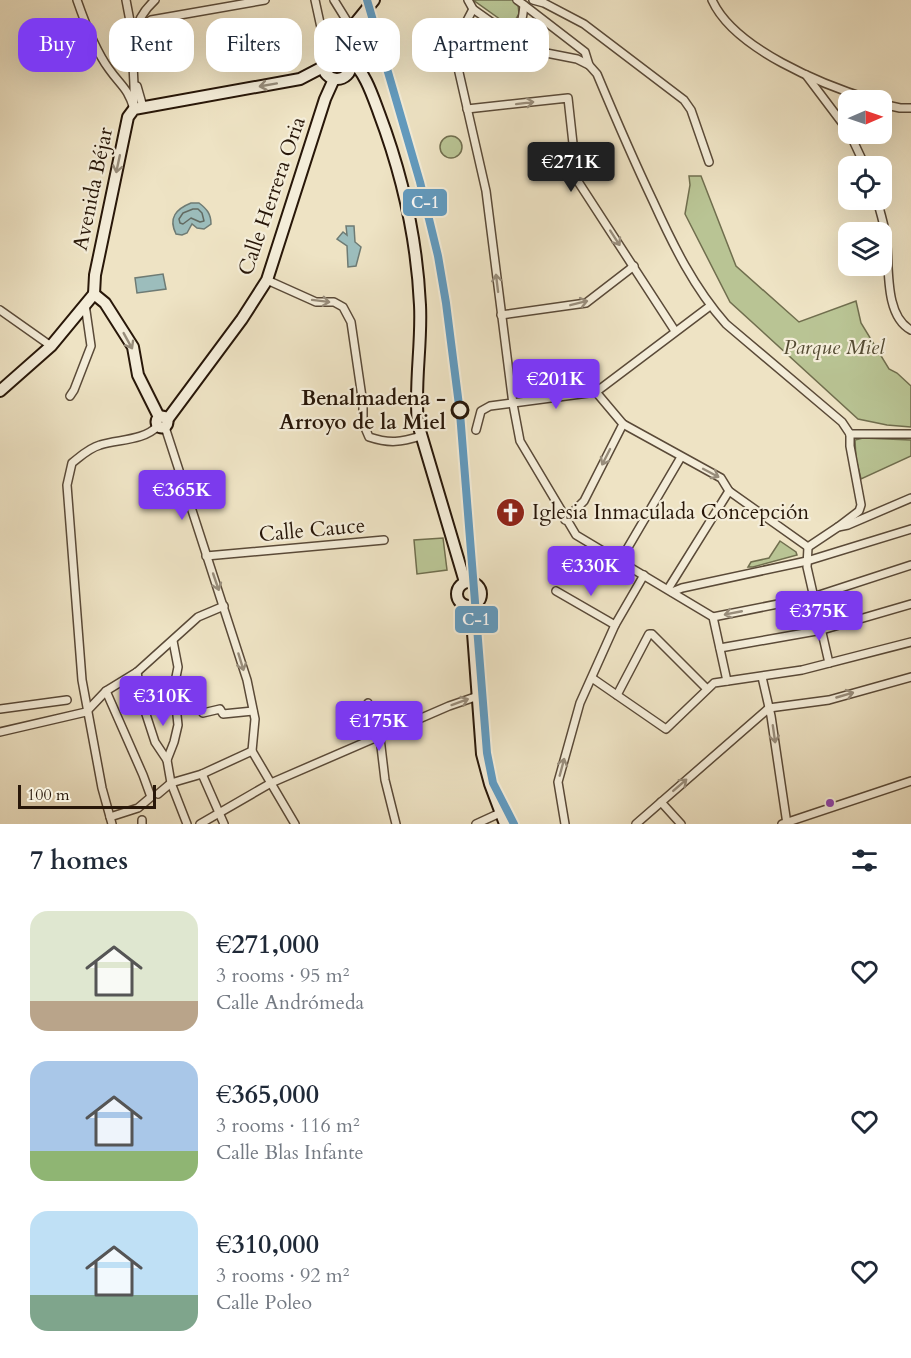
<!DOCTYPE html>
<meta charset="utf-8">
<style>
body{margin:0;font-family:Cardo,serif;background:#f2f2f3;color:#1f2937;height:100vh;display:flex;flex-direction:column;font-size:22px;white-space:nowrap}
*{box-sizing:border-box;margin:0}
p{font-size:20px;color:#747a83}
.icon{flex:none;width:33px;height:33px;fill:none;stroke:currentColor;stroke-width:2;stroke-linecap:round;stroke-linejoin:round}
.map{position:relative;height:824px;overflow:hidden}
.panel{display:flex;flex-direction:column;background:#fff;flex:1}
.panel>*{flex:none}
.guide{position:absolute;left:18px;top:18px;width:600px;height:54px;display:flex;gap:12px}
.needle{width:39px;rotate:88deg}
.buttons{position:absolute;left:838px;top:90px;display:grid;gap:12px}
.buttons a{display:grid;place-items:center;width:54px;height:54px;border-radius:12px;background:#fff;box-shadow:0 6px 24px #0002;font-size:30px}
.scale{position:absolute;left:18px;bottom:15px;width:138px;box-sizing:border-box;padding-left:6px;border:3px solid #281709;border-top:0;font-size:16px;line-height:21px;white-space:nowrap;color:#281709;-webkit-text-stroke:4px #f4edd9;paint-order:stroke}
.price{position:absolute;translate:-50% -51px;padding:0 14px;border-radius:6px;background:#7c3aed;color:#fff;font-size:20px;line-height:39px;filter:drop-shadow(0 2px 3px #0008)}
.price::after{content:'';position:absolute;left:50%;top:36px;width:18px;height:14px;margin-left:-9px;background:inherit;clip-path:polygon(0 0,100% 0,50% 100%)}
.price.selected{background:#222;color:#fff}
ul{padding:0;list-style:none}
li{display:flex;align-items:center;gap:18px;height:150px;padding:0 30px}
li span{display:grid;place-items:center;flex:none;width:168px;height:120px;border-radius:18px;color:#555}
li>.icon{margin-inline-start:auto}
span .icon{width:72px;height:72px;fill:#fffc;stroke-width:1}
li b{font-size:26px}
h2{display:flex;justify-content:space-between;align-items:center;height:72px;padding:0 30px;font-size:26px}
.pill{padding:0 21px;border-radius:18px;background:#fff;box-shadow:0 6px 24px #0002;font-size:21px;line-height:54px}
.pill.selected{background:#7c3aed;color:#fff}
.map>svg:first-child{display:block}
.green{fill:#b9c494;stroke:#706e4e;stroke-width:1.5}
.water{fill:#9cbdbc;stroke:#6e7b74;stroke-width:1.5}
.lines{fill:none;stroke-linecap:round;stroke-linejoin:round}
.shore{stroke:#626a62;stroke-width:1.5}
.street-casing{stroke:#5a4a38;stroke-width:10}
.secondary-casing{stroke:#281709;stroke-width:14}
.street{stroke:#f4edd9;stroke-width:7}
.secondary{stroke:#f4edd9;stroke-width:10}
.rail-1-casing{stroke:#f4edd9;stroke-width:12}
.rail-1{stroke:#619bc1;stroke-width:8}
.oneway{stroke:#988d7b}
.stop-dot{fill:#f4edd9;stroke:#281709;stroke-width:3}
.bus-dot{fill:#8e44ad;stroke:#f4edd9;stroke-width:2}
.labels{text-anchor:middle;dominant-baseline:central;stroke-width:4.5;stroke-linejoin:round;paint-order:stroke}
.street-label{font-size:21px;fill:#281709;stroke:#f4edd9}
.park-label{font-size:21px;font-style:italic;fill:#544b33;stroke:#f4edd9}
.stop-label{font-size:21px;font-weight:bold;fill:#281709;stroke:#f4edd9;text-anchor:end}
.poi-label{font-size:21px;fill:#281709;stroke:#f4edd9;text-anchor:start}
.line-badge{stroke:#f4edd9;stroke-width:2}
.badge-label{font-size:16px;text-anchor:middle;font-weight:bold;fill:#fff}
</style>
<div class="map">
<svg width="911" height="824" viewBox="0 0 911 824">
<rect width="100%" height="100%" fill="#eee3c4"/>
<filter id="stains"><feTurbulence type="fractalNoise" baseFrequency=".00333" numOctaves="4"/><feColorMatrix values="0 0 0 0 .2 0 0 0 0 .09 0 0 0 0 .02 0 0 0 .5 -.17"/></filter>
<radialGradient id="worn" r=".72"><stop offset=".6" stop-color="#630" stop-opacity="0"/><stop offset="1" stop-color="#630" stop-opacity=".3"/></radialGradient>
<g class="green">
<path d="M473,0h39l6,4 1,10 -5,8h-10z"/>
<circle cx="451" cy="147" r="11"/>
<path d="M689,176h12l35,90 63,56 57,-21 5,22 28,46 8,4 14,13v41l-24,-2 -29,-6 -128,-117 -45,-88 5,-29z"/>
<path d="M863,438l48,2v16l-50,23 -5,-20 -1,-19z"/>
<path d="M443,538l4,32 -30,4 -3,-34z"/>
<path d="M780,541l16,11 1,3 -44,12h-5l3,-5 18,-4z"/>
</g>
<g class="water">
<path d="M191,203h8c8,6 12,11 12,21l-7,5 -7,-1 -5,-4 -5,9 -5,2 -6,-1c-8,-16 0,-25 15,-31z"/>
<path d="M346,226h8l1,16 6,5 -5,19 -8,1 -1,-21 -10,-7 6,-7 4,3z"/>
<path d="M163,274l3,15 -29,4 -2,-15z"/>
</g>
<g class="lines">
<path class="shore" d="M193,209h5l4,4 2,8 -4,1 -9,-4 -8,6 -3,-1 -1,-4 4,-6z"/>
<defs>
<g id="street">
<path d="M77,0c8,23 18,50 32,69 12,17 19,19 25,40"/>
<path d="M126,0l4,21 5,8 16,-9 114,-20"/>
<path d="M315,0l12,55"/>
<path d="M334,0l13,21 6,5"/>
<path d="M468,0l5,9 31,22c19,-3 18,-8 20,-26l-7,-5"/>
<path d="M533,0l11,3 40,21 100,76 7,10 18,52"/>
<path d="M712,0c22,49 111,85 160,100"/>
<path d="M524,5l61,47 4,13 8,9c18,43 36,85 56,127 20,44 41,87 73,123l116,98 8,12"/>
<path d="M473,9l-13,25 -3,11 1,23 28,123 27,213 7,37 56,94 137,82 14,64"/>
<path d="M504,31l27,19 46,9 12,6"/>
<path d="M806,75l43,57"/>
<path d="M137,86l6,21"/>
<path d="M134,103c2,-40 -12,-73 21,-103"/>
<path d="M882,104l18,4h11"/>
<path d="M467,109l101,-11 9,82 98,151"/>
<path d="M850,134l15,32"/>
<path d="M877,200c3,11 7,24 9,36 4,27 -3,79 25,94"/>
<path d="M267,280l49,22h18l9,5 8,15 12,82v19l6,14c21,7 32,5 52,-1"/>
<path d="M0,310l51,36"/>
<path d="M501,315l85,-12 48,-37"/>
<path d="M70,396l4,-6 17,-44 -6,-42"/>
<path d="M623,424l98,54 8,13 79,56"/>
<path d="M165,427l82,253 8,39 -3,32 43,73"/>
<path d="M476,430l5,-19 9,-5 106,-14 114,-86"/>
<path d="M850,434h61"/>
<path d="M565,520l19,-19 39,-77 -27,-32"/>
<path d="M838,527l21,-16 2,-6 -11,-59v-12"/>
<path d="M808,547l-1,20 22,96"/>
<path d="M808,547l30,-20 10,-2 63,-27"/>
<path d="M206,556l178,-16"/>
<path d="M620,561l61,-104"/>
<path d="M668,589l61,-98"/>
<path d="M556,591l59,34"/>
<path d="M672,592l10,-4 125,-27 104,-32"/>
<path d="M713,617l100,-20 98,-32"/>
<path d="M720,648l102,-18 89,-26"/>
<path d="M137,672l5,30 13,40 12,18 4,23 16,41"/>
<path d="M762,677l9,39 16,108"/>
<path d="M592,678l74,51 48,-46 88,-13 109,-28"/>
<path d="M106,691l37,84 8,22 -13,11 -28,9"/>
<path d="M617,695l32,-61h3l55,55"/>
<path d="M368,703l12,35 5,42 11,44"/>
<path d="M0,709l67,-9"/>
<path d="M86,712l20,-21 31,-19 61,-55 26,-11"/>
<path d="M203,713l17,-4 3,5 30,-3"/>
<path d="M0,732l86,-20"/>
<path d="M167,760l7,-18 4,-17 -4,-38 4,-20 -5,-26"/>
<path d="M202,774l22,50"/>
<path d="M158,794l13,-11 31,-9 50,-23"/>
<path d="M661,802l20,22"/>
<path d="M142,820v4"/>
<path d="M112,824l-10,-36 -20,-108 -15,-195 5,-22c9,-7 17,-15 28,-18 19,-6 43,-4 58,-19"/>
<path d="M200,824l71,-41 178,-77 29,-10"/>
<path d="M476,824l24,-11"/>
<path d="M565,824l-7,-42 22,-79 35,-78 29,-50"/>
<path d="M636,824l133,-116 60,-8 82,-23"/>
<path d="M782,824l129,-43"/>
</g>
<g id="secondary">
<circle cx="337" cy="65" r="14"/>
<path d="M348,56l5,-30 21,-26"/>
<path d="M349,58c16,14 23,36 30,55 23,61 38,127 41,192 2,40 -6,79 -2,119l47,158"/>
<path d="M94,294l1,-19 33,-158 6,-8 166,-30 23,-12"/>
<path d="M94,294l11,9 28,44 5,28 21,42"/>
<path d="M0,391l51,-45 43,-52"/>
<circle cx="162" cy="422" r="5.5"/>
<path d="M167,420l75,-101 25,-39 58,-181 9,-20"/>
<circle cx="469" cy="594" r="12"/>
<path d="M471,606l11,148 8,30 15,40"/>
</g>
</defs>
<use href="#street" class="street-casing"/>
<use href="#secondary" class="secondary-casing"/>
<use href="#street" class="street"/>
<use href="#secondary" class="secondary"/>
<defs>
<path id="rail-1" d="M367,0l53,182 18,74 8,47 14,110 27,340 6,30 21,41"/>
</defs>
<use href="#rail-1" class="rail-1-casing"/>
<use href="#rail-1" class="rail-1"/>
</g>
<defs><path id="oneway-shaft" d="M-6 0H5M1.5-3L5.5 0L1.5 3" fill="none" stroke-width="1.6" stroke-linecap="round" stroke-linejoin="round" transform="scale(1.5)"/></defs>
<g class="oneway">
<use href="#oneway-shaft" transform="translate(268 85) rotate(170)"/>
<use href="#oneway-shaft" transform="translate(525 103) rotate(-7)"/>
<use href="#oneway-shaft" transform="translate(118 164) rotate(102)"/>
<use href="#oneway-shaft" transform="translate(615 238) rotate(57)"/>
<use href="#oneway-shaft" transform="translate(497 283) rotate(-97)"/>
<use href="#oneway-shaft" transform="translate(321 301) rotate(7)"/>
<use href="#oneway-shaft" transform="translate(579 303) rotate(-14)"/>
<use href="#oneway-shaft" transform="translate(128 341) rotate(61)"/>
<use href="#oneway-shaft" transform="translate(606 457) rotate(117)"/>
<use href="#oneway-shaft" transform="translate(711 473) rotate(28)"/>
<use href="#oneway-shaft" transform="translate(216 582) rotate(71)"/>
<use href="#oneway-shaft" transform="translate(733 613) rotate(169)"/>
<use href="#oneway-shaft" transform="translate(241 662) rotate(73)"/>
<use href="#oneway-shaft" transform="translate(845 695) rotate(-16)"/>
<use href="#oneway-shaft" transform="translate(460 702) rotate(-20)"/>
<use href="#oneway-shaft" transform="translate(774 734) rotate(82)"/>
<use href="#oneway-shaft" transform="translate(562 767) rotate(-75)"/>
<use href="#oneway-shaft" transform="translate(680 785) rotate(-41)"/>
</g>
<defs>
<symbol id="church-disc" viewBox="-11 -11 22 22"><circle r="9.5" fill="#8f2418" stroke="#f4edd9"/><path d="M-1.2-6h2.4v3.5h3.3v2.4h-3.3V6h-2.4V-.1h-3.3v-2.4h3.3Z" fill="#fff"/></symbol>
</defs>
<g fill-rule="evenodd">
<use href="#church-disc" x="494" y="496" width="33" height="33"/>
</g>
<circle class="stop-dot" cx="460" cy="410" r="8"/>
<circle class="bus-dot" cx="830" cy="803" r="5"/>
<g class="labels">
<g class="street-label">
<text transform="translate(93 189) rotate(-78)">Avenida Béjar</text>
<text transform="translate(272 196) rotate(-71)">Calle Herrera Oria</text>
<text transform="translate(312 530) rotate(-5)">Calle Cauce</text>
</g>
<g class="park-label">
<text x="834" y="347">Parque Miel</text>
</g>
<g class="stop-label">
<text x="446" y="398">Benalmadena -<tspan x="446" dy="24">Arroyo de la Miel</tspan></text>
</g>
<g class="poi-label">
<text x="532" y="512">Iglesia Inmaculada Concepción</text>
</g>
</g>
<g class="line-badge">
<rect x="402" y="188" width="46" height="29" rx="6" fill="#619bc1"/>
<rect x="454" y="605" width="45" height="29" rx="6" fill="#619bc1"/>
</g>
<g class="badge-label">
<text x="425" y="208">C-1</text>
<text x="476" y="625">C-1</text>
</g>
<rect width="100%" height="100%" filter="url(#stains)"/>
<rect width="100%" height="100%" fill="url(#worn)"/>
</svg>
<div class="buttons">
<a><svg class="needle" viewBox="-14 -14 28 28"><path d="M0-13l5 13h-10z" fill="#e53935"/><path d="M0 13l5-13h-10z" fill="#747a83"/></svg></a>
<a><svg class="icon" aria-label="locate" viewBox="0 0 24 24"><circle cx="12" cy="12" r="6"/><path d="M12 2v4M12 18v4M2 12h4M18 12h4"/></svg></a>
<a><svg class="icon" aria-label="layers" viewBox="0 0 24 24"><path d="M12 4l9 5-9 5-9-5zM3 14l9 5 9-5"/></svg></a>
</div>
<div class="scale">100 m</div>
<b class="price selected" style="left:571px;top:193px">€271K</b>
<b class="price" style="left:556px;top:410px">€201K</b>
<b class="price" style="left:182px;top:521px">€365K</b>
<b class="price" style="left:591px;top:597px">€330K</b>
<b class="price" style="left:819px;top:642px">€375K</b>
<b class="price" style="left:163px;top:727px">€310K</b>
<b class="price" style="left:379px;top:752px">€175K</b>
<div class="guide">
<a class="pill selected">Buy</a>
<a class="pill">Rent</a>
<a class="pill">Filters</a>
<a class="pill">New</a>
<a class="pill">Apartment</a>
</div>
</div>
<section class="panel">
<h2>7 homes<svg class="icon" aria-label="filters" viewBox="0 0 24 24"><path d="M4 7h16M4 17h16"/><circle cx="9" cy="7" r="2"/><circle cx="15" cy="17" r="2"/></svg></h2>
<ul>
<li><span style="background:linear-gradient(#dfe7d0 75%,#b9a48a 0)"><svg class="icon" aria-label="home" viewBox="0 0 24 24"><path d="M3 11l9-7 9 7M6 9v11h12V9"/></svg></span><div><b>€271,000</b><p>3 rooms · 95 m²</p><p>Calle Andrómeda</p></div><svg class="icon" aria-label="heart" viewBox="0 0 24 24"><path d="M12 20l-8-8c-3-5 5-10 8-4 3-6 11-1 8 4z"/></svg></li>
<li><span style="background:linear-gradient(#a9c7e8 75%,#8fb573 0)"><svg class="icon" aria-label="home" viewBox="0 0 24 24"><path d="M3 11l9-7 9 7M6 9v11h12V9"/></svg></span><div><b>€365,000</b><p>3 rooms · 116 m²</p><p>Calle Blas Infante</p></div><svg class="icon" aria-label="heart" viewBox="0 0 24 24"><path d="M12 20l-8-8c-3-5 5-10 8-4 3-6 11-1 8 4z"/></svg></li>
<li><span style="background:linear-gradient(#bfe0f5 70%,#7fa58c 0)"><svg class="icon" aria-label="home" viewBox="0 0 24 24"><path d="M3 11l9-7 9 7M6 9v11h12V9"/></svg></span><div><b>€310,000</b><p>3 rooms · 92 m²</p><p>Calle Poleo</p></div><svg class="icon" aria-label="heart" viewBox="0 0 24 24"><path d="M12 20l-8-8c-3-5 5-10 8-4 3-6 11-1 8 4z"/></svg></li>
</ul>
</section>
